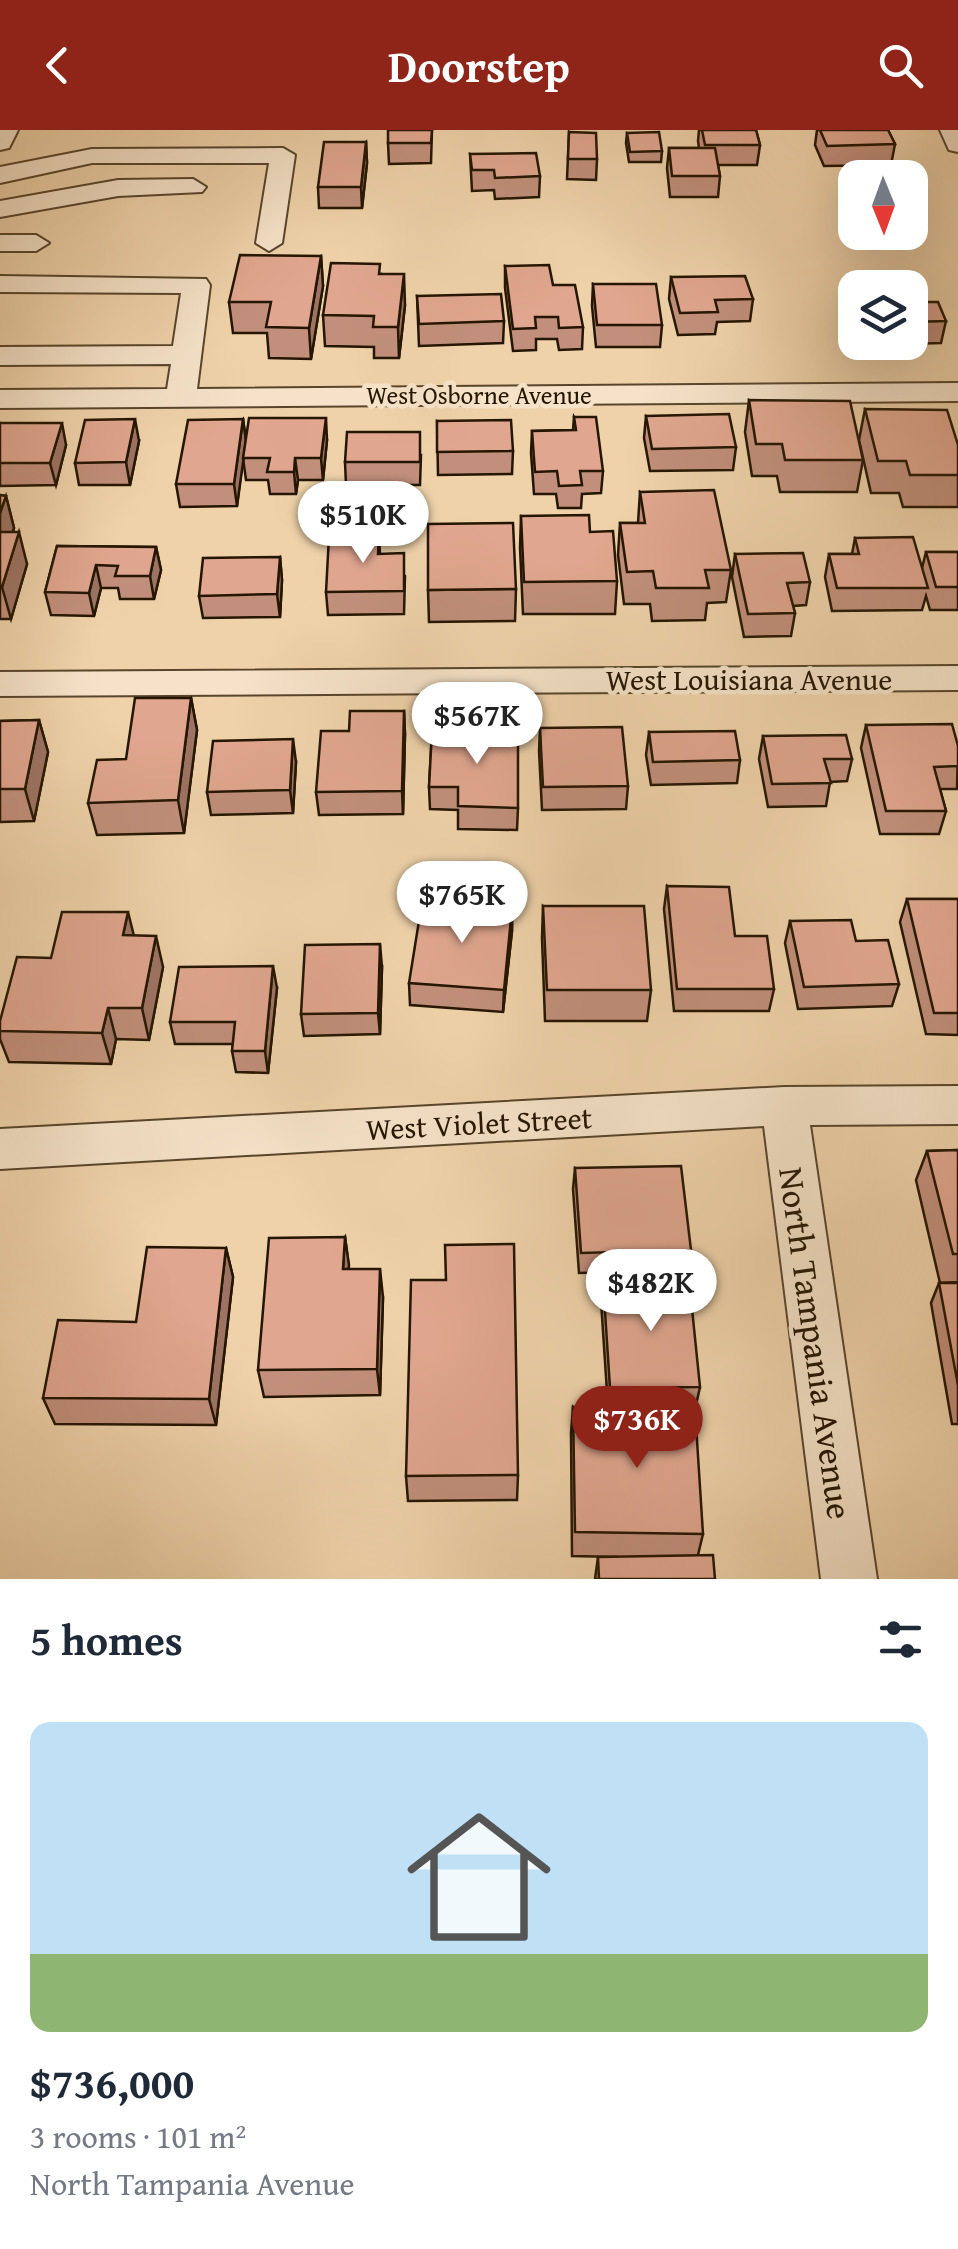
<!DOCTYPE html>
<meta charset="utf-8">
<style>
body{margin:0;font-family:"Gentium Book Plus",serif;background:#f6f6f7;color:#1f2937;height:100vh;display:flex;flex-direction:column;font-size:38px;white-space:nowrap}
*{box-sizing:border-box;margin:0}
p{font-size:32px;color:#747a83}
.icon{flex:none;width:55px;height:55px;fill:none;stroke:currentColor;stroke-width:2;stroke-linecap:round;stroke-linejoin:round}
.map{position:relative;height:1449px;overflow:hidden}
.drawer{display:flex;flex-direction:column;background:#fff;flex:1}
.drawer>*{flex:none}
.needle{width:65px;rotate:179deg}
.controls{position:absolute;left:838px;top:30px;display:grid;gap:20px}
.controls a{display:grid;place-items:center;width:90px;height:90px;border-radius:20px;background:#fff;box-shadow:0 10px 40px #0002;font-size:50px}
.price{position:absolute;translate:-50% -85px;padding:0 22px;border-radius:35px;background:#fff;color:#222;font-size:32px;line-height:65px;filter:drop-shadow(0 2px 5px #0008)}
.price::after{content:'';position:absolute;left:50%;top:60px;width:30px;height:22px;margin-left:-15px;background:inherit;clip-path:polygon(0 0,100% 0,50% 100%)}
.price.on{background:#8f2418;color:#fff}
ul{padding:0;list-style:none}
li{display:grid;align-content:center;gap:20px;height:530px;padding:0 30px}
li span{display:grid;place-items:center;height:310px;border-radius:20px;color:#555}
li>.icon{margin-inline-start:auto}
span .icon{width:180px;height:180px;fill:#fffc;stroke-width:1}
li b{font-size:42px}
h2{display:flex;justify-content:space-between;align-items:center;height:120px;padding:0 30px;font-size:42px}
header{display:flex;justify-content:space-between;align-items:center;height:130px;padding:0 30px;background:#8f2418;color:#fff;font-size:45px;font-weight:800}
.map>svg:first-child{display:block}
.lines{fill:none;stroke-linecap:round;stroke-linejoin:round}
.minor-casing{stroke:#58452c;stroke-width:4}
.minor{fill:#f5e2c8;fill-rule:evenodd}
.wall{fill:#c18f7b;stroke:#251602;stroke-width:2.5}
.shaded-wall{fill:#9d7464;stroke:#251602;stroke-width:2.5}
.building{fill:#e0a68f;stroke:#251602;stroke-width:2.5}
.labels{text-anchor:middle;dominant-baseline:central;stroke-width:9;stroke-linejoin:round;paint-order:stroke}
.far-street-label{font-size:25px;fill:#251602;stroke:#f5e2c8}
.street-label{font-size:30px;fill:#251602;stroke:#f5e2c8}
.near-street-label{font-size:35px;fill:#251602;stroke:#f5e2c8}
</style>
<header><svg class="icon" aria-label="back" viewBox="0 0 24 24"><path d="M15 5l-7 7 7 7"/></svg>Doorstep<svg class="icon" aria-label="search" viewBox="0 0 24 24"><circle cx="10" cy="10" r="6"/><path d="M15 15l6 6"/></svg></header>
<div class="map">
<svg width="958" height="1449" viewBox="0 0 958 1449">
<rect width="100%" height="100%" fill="#efd2aa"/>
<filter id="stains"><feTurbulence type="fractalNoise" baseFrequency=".002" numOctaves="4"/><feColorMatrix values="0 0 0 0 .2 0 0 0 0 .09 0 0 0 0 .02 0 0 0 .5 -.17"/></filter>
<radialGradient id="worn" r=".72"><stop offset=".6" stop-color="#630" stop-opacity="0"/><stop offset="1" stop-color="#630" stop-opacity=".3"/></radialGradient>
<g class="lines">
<defs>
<g id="minor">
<path d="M0,0h18l-9,18 -9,2z"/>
<path d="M940,0h18v22l-9,-2z"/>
<path d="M283,18l12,7 -13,88 -13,8 -13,-8 13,-80h-177l-92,20v-16l92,-18z"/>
<path d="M193,49l13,8 -4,5 -84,4 -118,21v-16l118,-21z"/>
<path d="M0,105h36l13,8 -13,8h-36z"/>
<path d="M0,146l206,3 4,6 -13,104 761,-6v18l-958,7v-18l167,-1 4,-25 -171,1v-18l173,-1 8,-53 -181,-1z"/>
<path d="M958,536v24l-958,6v-24z"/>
<path d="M958,956v38l-148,1 67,454h-56l-57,-453 -764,43v-40l784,-42z"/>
</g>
</defs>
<use href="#minor" class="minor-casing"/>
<use href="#minor" class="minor"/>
</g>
<g class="wall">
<path d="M432,0l-1,33 -42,1 -1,-21z"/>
<path d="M699,0h57l4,15 -3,20h-39l2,11 -2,21h-48l-3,-29 2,-20h30l-1,-7z"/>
<path d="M817,0h71l7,14 -4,21 -67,1 -9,-21z"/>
<path d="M569,2l28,27 -1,21 -29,-1z"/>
<path d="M627,3l35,18 -1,11h-32l-3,-19z"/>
<path d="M366,12l1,21 -5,45h-43l-1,-21z"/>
<path d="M470,24l70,22 -1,21 -44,2 -1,-9 -22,1z"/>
<path d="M321,126l2,30 -12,73 -42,-1 -2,-25h-34l-4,-31z"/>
<path d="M505,136l48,19 30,42 -1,22 -23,1 -2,-11h-21v11l-23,1 -8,-63z"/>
<path d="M381,144l24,31 -6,53h-25v-11l-49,-1 -2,-31z"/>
<path d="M671,147l82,22 -3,22 -33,1 -2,12 -37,1 -9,-36z"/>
<path d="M593,154l69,41 -2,22h-64l-4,-41z"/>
<path d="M417,166l87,25 -1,22 -84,3z"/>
<path d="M910,172l36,19 -5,22 -66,2 -1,-3h36z"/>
<path d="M749,270l114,60 -6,32h-77l-3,-16h-25l-7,-44z"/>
<path d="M865,279l93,36v62h-55l-4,-14h-28l-12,-53z"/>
<path d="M646,286l90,31 -3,23 -83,1 -6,-33z"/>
<path d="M574,287l29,54 -2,22 -19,1 -1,14h-23l-2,-14h-22l-3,-41 1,-22 41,-1z"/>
<path d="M243,289l3,22 81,-1 -4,40h-25l-2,14h-26l-2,-14h-22l-3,-22 -6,48 -57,1 -4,-23z"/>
<path d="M437,291l76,30 -1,23 -74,1z"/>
<path d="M0,293l66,22 -10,40 -56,1z"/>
<path d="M139,311l-9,44h-51l-4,-22z"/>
<path d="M421,325l-1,30h-74l-1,-23z"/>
<path d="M640,362l91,78 -5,32 -19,1 -2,17 -53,1 -2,-17h-26l-6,-49 2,-32h18z"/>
<path d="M0,365l6,1 8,32 -1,4 14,32 -16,55h-11z"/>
<path d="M521,386l69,16 27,49 -2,33h-92l-3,-66z"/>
<path d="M379,406l1,18 25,22 -1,38 -76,1 -2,-23z"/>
<path d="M855,408l67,30 4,-16h32v58h-28l-4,-14 -4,14 -90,1 -7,-34 4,-23h23z"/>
<path d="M57,416l99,1 5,23 -7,29h-34l-2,-11h-17l-7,28 -43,-1 -6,-23z"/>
<path d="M735,424l75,28 -4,23 -13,1 2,7 -4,23 -47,1 -12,-60z"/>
<path d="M280,427l2,23 -2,37 -77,1 -4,-22z"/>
<path d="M516,459l-1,32 -86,1 -1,-32z"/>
<path d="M191,568l6,32 -13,103 -87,2 -9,-32 38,-44z"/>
<path d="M404,581l1,23 -2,80 -84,1 -3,-23 33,-61z"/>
<path d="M39,590l9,32 -14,69 -34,1v-101z"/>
<path d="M866,595l92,21 -1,43h-17l6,22 -7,23h-59l-19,-86z"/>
<path d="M540,598l88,58 -2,23 -84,1 -3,-59z"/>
<path d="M432,601l86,77 -1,22 -59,-1v-19l-28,-1 -1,-22z"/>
<path d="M649,602l91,28 -3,23 -86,2 -5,-30z"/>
<path d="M763,606l89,23 -5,22 -17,1 -4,24 -58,1 -9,-48z"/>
<path d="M296,632l-3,51 -82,2 -4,-23z"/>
<path d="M667,756l107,103 -5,22h-95l-10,-102z"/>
<path d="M907,769h51v136l-32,-1 -26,-112z"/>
<path d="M543,776l108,84 -4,31h-102l-3,-83z"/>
<path d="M512,778v23l-9,81 -93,-7 -1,-22z"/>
<path d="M790,791l66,20 43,43 -7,22 -94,3 -13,-66z"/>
<path d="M133,805l30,32 -14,73 -33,-1 -5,25 -102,-2 -9,-23v-18l51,-63z"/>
<path d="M382,837l-2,67 -76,2 -3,-22z"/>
<path d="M277,858l-9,85 -32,-1 -4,-21 1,-7h-58l-5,-22z"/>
<path d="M958,1020v132l-18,1 -24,-103 11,-29z"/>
<path d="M575,1038l116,82 -4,20 -108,3 -6,-84z"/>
<path d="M345,1107l4,32 34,28 -3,98 -116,2 -6,-27z"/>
<path d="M226,1118l7,29 -17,148 -161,-1 -12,-26z"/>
<path d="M446,1150l72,195 -1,25 -109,1 -2,-25z"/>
<path d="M603,1151l97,106 -4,18 -88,2 -7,-106z"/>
<path d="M939,1153h19v141h-6l-21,-121z"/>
<path d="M573,1277l130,127 -5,21 17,24h-120l3,-22h20l-46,-1 -1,-123z"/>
</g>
<g class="shaded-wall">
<path d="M366,12l1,21 -5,45 -1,-21z"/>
<path d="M321,126l2,30 -12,73 -2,-31z"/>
<path d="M404,144l1,31 -6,53 -1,-31z"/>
<path d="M326,288l1,22 -4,40 -2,-22z"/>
<path d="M135,289l4,22 -9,44 -4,-23z"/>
<path d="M243,289l3,22 -9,65 -3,-22z"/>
<path d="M62,293l4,22 -10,40 -6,-22z"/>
<path d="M295,328l3,22 -2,14 -2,-22z"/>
<path d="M6,366l8,32 -12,36 -2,-9v-42z"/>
<path d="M19,402l8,32 -16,55 -9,-32z"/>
<path d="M156,417l5,23 -7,29 -4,-23z"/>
<path d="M280,427l2,23 -2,37 -3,-23z"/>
<path d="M96,435l5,23 -7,28 -5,-23z"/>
<path d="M191,568l6,32 -13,103 -6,-33z"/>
<path d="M404,581l1,23 -2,80 -1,-23z"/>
<path d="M39,590l9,32 -14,69 -9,-32z"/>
<path d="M293,609l3,23 -3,51 -3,-23z"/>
<path d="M512,778v23l-9,81 1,-22z"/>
<path d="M128,782l8,32 -13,-9z"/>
<path d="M156,806l7,31 -14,73 -7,-32z"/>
<path d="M380,814l2,23 -2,67 -2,-21z"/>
<path d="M273,836l4,22 -9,85 -3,-22z"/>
<path d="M108,878l8,31 -5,25 -9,-31z"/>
<path d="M345,1107l4,28 -3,32 -3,-28z"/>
<path d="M226,1118l7,29 -17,148 -7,-26z"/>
<path d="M380,1139l3,28 -3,98 -3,-26z"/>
</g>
<g class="building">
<path d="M388,0h44l-1,13h-43z"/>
<path d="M702,0h54l4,15h-55z"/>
<path d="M820,0h68l7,14 -68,2z"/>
<path d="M569,2l27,1 1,26h-29z"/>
<path d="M659,2l3,19 -32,1 -3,-19z"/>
<path d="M324,12h42l-5,45h-43z"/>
<path d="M669,18h46l5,28h-48z"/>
<path d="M536,23l4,23 -45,2 -1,-8h-22l-2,-16z"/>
<path d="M240,125l81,1 -12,72 -43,-1 5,-25h-42z"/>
<path d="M331,133l49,1 -1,10h25l-6,53h-25l1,-11 -51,-1z"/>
<path d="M549,135l4,20h22l8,42 -24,1 -1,-11h-23l1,11 -23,1 -8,-63z"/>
<path d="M745,146l8,23 -38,1 3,12 -38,1 -9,-36z"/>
<path d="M593,154h63l6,41h-65z"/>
<path d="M501,164l3,27 -85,3 -2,-28z"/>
<path d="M910,172h28l8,19 -36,1z"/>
<path d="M749,270l101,1 13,59h-78l-3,-16h-26z"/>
<path d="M865,279l82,1 11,35v30h-48l-4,-14h-28z"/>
<path d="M729,284l7,33 -84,2 -6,-33z"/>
<path d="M574,287h22l7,54h-23l2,14 -23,1 -2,-15 -22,1 -3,-41 44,-1z"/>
<path d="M249,288h77l-5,40h-26l-1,14h-27l3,-14h-27z"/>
<path d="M135,289l-9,43 -51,1 10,-43z"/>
<path d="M243,289l-9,65h-58l12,-64z"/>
<path d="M511,290l2,31 -76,1v-31z"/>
<path d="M0,293h62l-12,40h-50z"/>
<path d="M347,302h73v30h-75z"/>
<path d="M714,360l17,80h-26l4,18h-53l-3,-17 -26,1 -7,-49h25l-5,-31z"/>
<path d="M0,365l6,1 -6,17z"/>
<path d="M589,385l1,17 23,-1 4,50 -93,1 -3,-66z"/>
<path d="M513,393l3,66 -88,1v-66z"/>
<path d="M0,402h19l-17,55h-2z"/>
<path d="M329,406h50l-1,18 26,-1v38l-78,1z"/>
<path d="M913,407l15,51h-91l-8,-34h30l-4,-16z"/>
<path d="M57,416l99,1 -6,29h-35l3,-10 -22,-1 -7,28 -44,-1z"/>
<path d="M926,422h32v35h-22z"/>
<path d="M803,423l7,29 -23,1 8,30 -47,1 -13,-60z"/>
<path d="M280,427l-3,37 -78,2 4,-38z"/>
<path d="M135,568h56l-13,102 -90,3 9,-43 29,-1z"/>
<path d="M350,581h54l-2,80 -86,1 5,-61h28z"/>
<path d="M39,590l-14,69h-25v-68z"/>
<path d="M952,594l6,22v20l-24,1 12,44h-60l-20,-86z"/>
<path d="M622,597l6,59 -85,1 -3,-59z"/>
<path d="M432,601l86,1v76l-60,-2v-19h-29z"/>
<path d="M735,601l5,29 -87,2 -4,-30z"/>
<path d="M846,605l6,24h-28l7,24 -59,1 -9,-48z"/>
<path d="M293,609l-3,51 -83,2 6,-51z"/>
<path d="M667,756l62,1 6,49h32l7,53h-97z"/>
<path d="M907,769h51v114h-24z"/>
<path d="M422,772l90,6 -8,82 -95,-7z"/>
<path d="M543,776h101l7,84h-104z"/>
<path d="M62,782h66l-5,23 33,1 -14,72h-34l-6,25 -102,-2v-10l17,-64 34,1z"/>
<path d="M851,790l5,21 32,-1 11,44 -95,3 -14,-66z"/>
<path d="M380,814l-2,69 -77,1 4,-69z"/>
<path d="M273,836l-8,85h-33l3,-29h-65l9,-55z"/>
<path d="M958,1020v104h-5l-26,-103z"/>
<path d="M681,1036l10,84 -110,3 -6,-85z"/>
<path d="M345,1107l-2,32h37l-3,100 -119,1 11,-132z"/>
<path d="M514,1114l4,231 -112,1 5,-196h35l-1,-35z"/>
<path d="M147,1117l79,1 -17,151 -166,-1 15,-78 78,2z"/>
<path d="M689,1149l11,108 -90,1 -7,-107z"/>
<path d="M939,1153h19v102z"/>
<path d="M573,1277l122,2 8,125 -128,-2z"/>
<path d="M713,1425l2,24h-116l-1,-22z"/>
</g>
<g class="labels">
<g class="far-street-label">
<text x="479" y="265">West Osborne Avenue</text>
</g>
<g class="street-label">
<text x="749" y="549">West Louisiana Avenue</text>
<text transform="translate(479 993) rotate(-3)">West Violet Street</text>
</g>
<g class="near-street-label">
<text transform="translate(816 1213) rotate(82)">North Tampania Avenue</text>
</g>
</g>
<rect width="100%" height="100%" filter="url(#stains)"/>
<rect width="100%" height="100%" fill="url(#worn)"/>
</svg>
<div class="controls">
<a><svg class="needle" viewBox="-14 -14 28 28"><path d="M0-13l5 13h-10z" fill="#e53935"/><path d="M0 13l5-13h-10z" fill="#747a83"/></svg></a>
<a><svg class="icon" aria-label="layers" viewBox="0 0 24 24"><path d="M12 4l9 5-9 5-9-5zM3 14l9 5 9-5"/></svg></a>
</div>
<b class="price" style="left:363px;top:436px">$510K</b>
<b class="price" style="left:477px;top:637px">$567K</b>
<b class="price" style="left:462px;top:816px">$765K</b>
<b class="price" style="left:651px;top:1204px">$482K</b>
<b class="price on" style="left:637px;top:1341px">$736K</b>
</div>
<section class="drawer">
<h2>5 homes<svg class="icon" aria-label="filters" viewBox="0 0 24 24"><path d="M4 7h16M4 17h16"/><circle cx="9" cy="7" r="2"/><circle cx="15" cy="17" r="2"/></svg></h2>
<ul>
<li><span style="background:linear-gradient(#bfe0f5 75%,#8fb573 0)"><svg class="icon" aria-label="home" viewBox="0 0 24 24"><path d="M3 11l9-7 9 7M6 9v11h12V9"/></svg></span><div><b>$736,000</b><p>3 rooms · 101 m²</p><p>North Tampania Avenue</p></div></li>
</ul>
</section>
